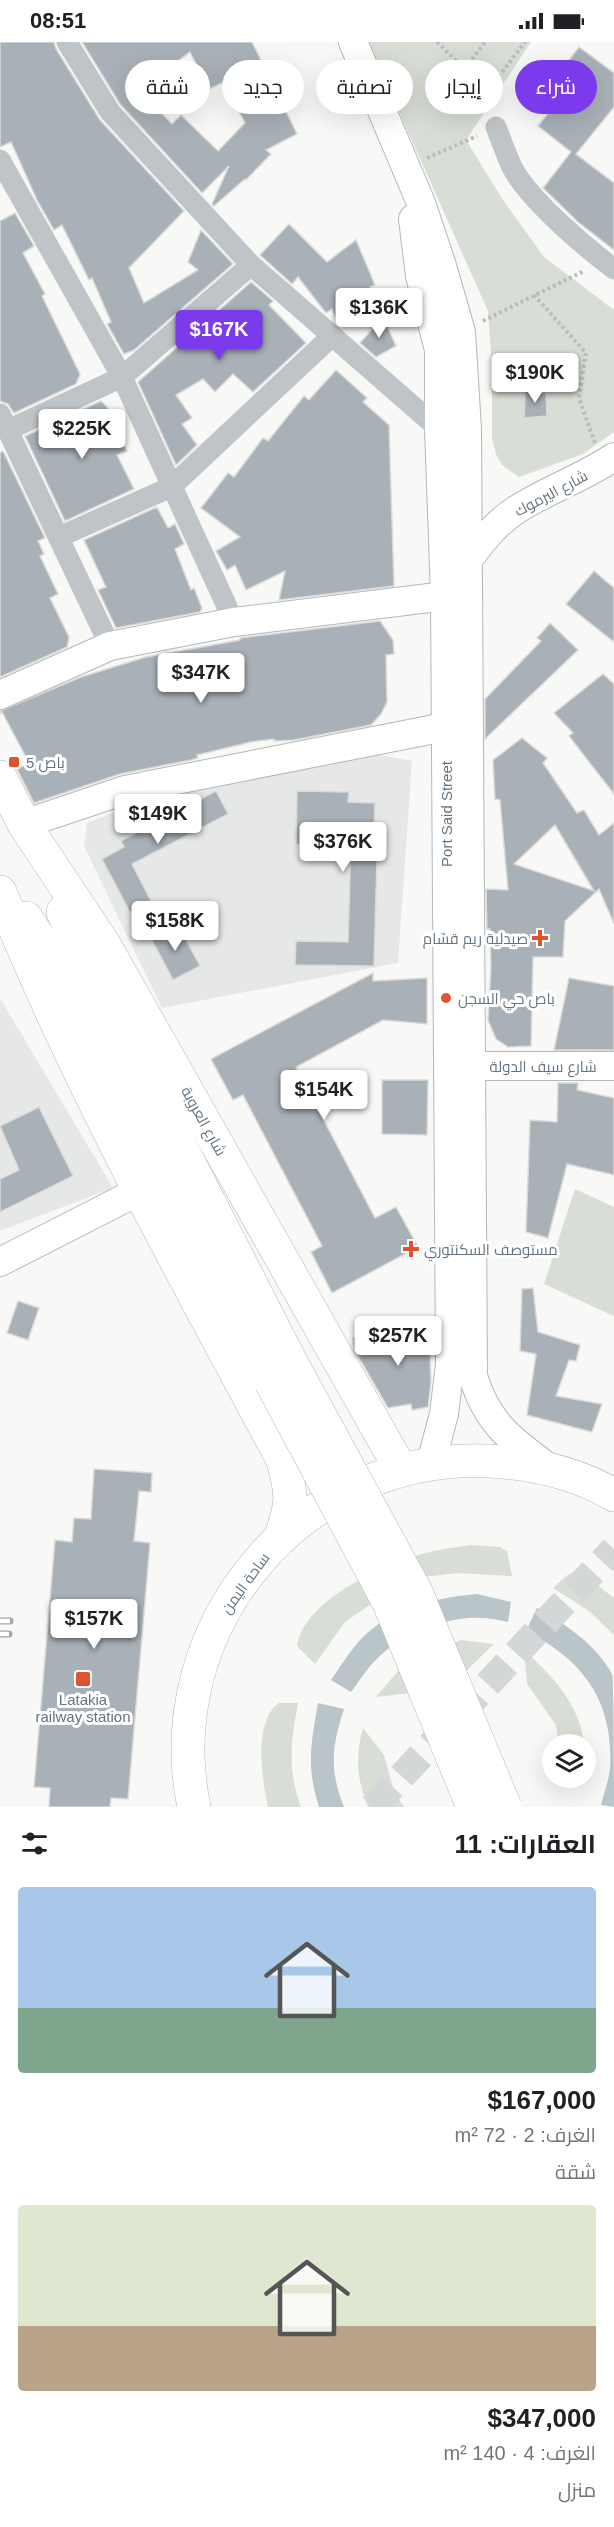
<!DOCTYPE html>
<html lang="ar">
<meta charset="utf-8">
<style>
body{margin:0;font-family:Helvetica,Cairo,sans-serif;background:#f2f2f2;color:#202124;direction:rtl;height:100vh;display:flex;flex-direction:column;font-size:22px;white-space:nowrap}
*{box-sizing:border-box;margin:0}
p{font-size:20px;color:#757577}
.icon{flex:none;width:33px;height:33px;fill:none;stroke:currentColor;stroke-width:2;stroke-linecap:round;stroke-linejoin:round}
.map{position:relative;height:1765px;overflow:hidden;direction:ltr}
.drawer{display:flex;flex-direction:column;background:#fff;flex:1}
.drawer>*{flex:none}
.banner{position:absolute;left:18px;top:18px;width:579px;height:54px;direction:rtl;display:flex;gap:12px}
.tools{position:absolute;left:542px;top:1692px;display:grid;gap:12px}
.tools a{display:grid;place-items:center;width:54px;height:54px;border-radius:50%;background:#fff;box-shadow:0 6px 24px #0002;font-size:30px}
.price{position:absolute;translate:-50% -51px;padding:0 14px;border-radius:6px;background:#fff;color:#222;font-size:20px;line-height:39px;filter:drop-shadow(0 2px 3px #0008)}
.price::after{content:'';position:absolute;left:50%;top:36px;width:18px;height:14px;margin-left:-9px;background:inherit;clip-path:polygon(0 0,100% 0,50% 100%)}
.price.selected{background:#7c3aed;color:#fff}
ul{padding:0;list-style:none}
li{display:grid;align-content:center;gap:12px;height:318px;padding:0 18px}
li span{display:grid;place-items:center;height:186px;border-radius:6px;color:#555}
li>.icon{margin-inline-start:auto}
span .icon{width:108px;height:108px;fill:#fffc;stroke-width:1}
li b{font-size:26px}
h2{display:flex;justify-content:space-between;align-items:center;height:72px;padding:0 18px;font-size:26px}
.pill{padding:0 21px;border-radius:27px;background:#fff;box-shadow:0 6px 24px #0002;font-size:21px;line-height:54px}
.pill.selected{background:#7c3aed;color:#fff}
.status{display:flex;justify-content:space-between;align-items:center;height:42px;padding:0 30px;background:#fff;direction:ltr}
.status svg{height:16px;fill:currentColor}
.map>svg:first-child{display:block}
.built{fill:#e6e7e7}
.green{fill:#d8ddd5}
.water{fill:#b9c5c9}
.building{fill:#a8b1b7;stroke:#dadad8;stroke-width:1.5;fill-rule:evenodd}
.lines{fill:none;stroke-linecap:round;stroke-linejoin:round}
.secondary-tunnel{stroke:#d3d7d8;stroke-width:28;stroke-dasharray:28 14;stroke-linecap:butt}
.secondary-casing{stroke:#b2b8bc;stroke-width:30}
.primary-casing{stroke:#b3b8bc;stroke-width:34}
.path{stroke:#babdc0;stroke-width:4;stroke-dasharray:3 3;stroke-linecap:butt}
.street{stroke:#bfc4c8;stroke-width:21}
.secondary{stroke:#fff;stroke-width:28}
.primary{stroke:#fff;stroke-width:33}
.rail-casing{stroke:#a1a8ad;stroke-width:7}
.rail{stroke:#fff;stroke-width:4.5;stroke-dasharray:14;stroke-linecap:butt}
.primary-bridge-casing{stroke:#b3b8bc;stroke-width:34;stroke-linecap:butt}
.primary-bridge{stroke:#fff;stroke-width:33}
.poi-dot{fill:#df532f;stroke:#fff;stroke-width:2}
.labels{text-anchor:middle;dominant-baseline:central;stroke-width:6;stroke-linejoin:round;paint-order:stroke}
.street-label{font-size:15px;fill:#647480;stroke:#fff}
.poi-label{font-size:15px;fill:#647480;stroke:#fff;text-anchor:start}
</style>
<div class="status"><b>08:51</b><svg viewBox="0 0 49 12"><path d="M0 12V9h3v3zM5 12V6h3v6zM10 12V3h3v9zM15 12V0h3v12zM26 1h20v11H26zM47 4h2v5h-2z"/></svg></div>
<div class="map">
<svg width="614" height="1765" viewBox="0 0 614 1765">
<rect width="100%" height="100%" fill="#f8f8f6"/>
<g class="built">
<path d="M381,713l31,6 -14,202 -236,45 -78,-162 3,-23 142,-55z"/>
<path d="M0,956l113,190 -113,43z"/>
</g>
<g class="green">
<path d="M368,0h163l-65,98 37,60 41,57 70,53v122l-31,22 -64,23 -17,-12 -6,-11 -4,-16v-72l-4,-55z"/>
<path d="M575,1147l39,18v109l-70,-32z"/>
<path d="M472,1503l28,2 7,4 5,25 -54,-3 -35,4 -49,25 -29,20 -30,42 -18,-18c7,-47 89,-82 129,-93 15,-4 31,-6 46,-8z"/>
<path d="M574,1530l10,3 30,23v37l-25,-24 -36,-23 13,-12z"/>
<path d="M461,1598l33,4 -27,26 -48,22 -43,5 28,-33z"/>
<path d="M524,1608c28,26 56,54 60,94h-25l-3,-19 -29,-41z"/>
<path d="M279,1661h19c-7,38 -11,67 3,104h-33c-6,-27 -15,-86 11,-104z"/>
<path d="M363,1686l21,27 10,36 10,16h-36c-11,-26 -13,-52 -5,-79z"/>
</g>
<g class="water">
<path d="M477,1552l34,8 -3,20c-9,-2 -19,-4 -28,-4 -32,-2 -76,16 -99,37 -12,10 -21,25 -30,37l-20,-12c12,-17 24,-38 41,-51 30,-23 69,-32 105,-35z"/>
<path d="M537,1566c29,17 58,35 75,66 2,9 2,114 2,133l-13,-2c3,-12 8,-25 9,-37 4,-67 -27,-108 -84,-137z"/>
<path d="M318,1661l26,6c-12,36 -15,61 0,98h-25c-13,-41 -8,-63 -1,-104z"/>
</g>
<g class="building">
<path d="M0,0h54l2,7 44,71 84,91 -55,57 15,35 54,-33 -10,-8 13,-32 32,34 -99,86 -10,4 -17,-30 4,-2 -19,-44 -3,2 -27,-55 -8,5 -17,-30 -26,-58 -11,5z"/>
<path d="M82,0h170l45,92 -31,16 5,4 -25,26 -1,-1 -31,27 -2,-2 17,-38 -27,27 -82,-89zM190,10l19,37 15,-7 21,41 -27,28 -37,-36 -9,9 -33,-34z"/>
<path d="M579,5l35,26v34l-38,47 38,29v67l-36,-28 -35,-34 28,-36 -33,-26 35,-44 -13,-10z"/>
<path d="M15,171l19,33 -11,7 22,41 -3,2 38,78 -4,10 -62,29 -6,-9 -8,-3v-180z"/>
<path d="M289,182l38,38 29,-22 19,45 -5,2 3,6 -25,23 -3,-2 -8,8 -5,-13 -6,4 -28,-36 -6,7 -32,-29z"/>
<path d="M251,240l22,19 -4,4 37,38 -53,49 -20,-18 -18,18 -12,-13 -27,16 16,23 -10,6 15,21 -21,20 -38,-83z"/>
<path d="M383,275l13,29 -20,11 -16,-14z"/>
<path d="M336,328l31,28 -4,4 26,23 5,161 -115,14 6,-29 -39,19 -11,-25 -8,5 -11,-19 24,-14 -39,-29 27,-35 6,4 29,-39 5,3 36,-45 5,4z"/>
<path d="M525,348l21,3 1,23 -23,2z"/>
<path d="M101,359l6,6 20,44 -10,4 17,34 -69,32 -40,-85z"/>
<path d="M3,409l42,87 -7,3 6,13 -4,2 18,38 -8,4 19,39 -2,10 -67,30v-224z"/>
<path d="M157,465l11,21 7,-4 9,20 -9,5 16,41 3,-2 8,20 -2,4 -84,16 -18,-38 8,-3 -22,-47z"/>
<path d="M594,529l20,17v54l-48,-38z"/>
<path d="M380,579l13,19 1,14 -8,1 1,47 -6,12 -10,11 -77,15 -20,1v-2l-23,3 -54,13 1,3 -7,2 -71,14 -86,29 -17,-34 12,-6 -27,-51 -2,2v-3l81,-34 65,-20 94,-17v-2z"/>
<path d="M550,581l28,27 -93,89v-40l56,-58 -4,-3z"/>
<path d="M603,632l11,10v110l-45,-58 4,-3 -19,-20z"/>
<path d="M522,696l25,20 -4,5 34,50 7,-3 15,25 15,-12v101l-15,-35 -34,32 -2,36h-30l-2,89 -23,1 -12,-8 -8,-19 3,-53 -1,-38h-3l-1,-40 22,1 -8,-90 -5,-1 -2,-39zM555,783l39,66 -80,-27z"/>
<path d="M216,749l12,23 -96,50 19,37 -21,11 -28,-53 22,-12 -3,-6z"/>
<path d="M297,749l52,1 -1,10 27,1 -2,53 4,1 -3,109 -79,-1 1,-24 52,1 3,-97 -55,-1z"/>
<path d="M178,883l22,41 -27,14 -22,-42z"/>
<path d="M373,931v8l54,-3v46l-44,-4 -87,47 79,151 21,-11 22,40 -86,46 -21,-41 11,-6 -79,-151 -10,5 -22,-41z"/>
<path d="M569,936l45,8v64h-60z"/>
<path d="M382,1038h46l-1,55 -45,-1z"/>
<path d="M558,1041h20l-1,7 37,8v77l-47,-11 -19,74 -22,-6 4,-112 27,2z"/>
<path d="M39,1065l34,69 -73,36v-33l19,-9 -19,-44z"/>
<path d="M533,1246l5,44 42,13 -4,16 -7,-1 -13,36 46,8 -10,28 -65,-17 9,-61 -16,-3 2,-62z"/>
<path d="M18,1259l21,7 -11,32 -21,-7z"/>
<path d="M429,1289l2,51 -3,25 -16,3 -1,-6 -23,4 -34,-59 -1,-11 30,-4v-1z"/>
<path d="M94,1427l58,4 -1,19 -12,-1 -5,50 16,2 -22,256 -17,-1 -1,9h-61l1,-19 -16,-1 21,-247 17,2 2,-24 17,1z"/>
</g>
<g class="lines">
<path class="secondary-tunnel" d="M373,1765l241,-258"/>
<defs>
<g id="secondary">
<path d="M353,0l68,161 21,63 19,66 6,97 6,947c14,47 38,64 76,92"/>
<path d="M413,177l7,57 19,74v79l6,167 5,769 -6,49 -13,49"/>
<path d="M468,518c14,-19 28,-37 48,-50 31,-20 67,-32 98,-53"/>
<path d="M0,653l110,-49 124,-24 211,-26"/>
<path d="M24,782l101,-34 320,-63"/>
<path d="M471,1024h143"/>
<path d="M0,1220l139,-71"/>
</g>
<g id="primary">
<path d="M0,735l24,47 81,122 296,524"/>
<path d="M0,850c79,196 183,382 283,568 9,33 10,45 -3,78"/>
<path d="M63,870l20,44 211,412"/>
<path d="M26,876l33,51 212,413"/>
<path d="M194,1765c-38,-181 109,-355 294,-346 44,2 88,12 126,34"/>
</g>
</defs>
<use href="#secondary" class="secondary-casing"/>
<use href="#primary" class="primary-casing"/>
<g class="path">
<path d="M437,0l39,38 13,29"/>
<path d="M465,27l20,-27"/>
<path d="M484,54l41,-54"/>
<path d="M427,116l50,-22"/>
<path d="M534,253l52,58 -7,45 16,45"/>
<path d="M483,279l101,-50"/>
</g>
<g class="street">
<path d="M67,0l43,70 141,153 188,164"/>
<path d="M496,85c5,13 10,27 16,40 16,32 73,80 102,102"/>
<path d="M0,118l122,217 112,245"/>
<path d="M0,372l110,232"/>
<path d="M8,388l114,-53 129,-112"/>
<path d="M59,495l112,-50 161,-151"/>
</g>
<use href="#secondary" class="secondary"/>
<use href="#primary" class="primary"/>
<defs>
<g id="rail">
<path d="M0,1579h10"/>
<path d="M0,1592h9"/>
</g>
</defs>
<use href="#rail" class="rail-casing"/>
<use href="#rail" class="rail"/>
<defs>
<g id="primary-bridge">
<path d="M294,1326l122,224 89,215"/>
<path d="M271,1340l118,221 84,204"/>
</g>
</defs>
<use href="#primary-bridge" class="primary-bridge-casing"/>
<use href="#primary-bridge" class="primary-bridge"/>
</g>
<g class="poi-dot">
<rect x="8" y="714" width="12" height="12" rx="3"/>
<path d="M537 887h6v6h6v6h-6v6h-6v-6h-6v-6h6z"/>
<circle cx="446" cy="956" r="6"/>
<path d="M408 1198h6v6h6v6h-6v6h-6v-6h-6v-6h6z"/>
<rect x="75" y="1629" width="16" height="16" rx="3"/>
</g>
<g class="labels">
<g class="street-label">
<text transform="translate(551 451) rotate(-28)">شارع اليرموك</text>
<text transform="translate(446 772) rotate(-90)">Port Said Street</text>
<text x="543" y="1024">شارع سيف الدولة</text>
<text transform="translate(204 1079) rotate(61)">شارع العروبة</text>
<text transform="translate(245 1541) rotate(-54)">ساحة اليمن</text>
</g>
<g class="poi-label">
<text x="26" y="720">باص 5</text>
<text x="528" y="896" text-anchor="end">صيدلية ريم قسّام</text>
<text x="458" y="956">باص حي السجن</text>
<text x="424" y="1207">مستوصف السكنتوري</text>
<text x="83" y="1657" text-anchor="middle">Latakia<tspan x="83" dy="17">railway station</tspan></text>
</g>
</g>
</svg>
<div class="tools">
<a><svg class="icon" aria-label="layers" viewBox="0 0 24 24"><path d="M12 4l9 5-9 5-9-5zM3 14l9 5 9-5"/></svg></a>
</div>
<b class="price" style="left:379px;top:297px">$136K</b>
<b class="price selected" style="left:219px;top:319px">$167K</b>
<b class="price" style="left:535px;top:362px">$190K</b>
<b class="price" style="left:82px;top:418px">$225K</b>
<b class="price" style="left:201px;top:662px">$347K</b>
<b class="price" style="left:158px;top:803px">$149K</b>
<b class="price" style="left:343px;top:831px">$376K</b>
<b class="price" style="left:175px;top:910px">$158K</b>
<b class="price" style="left:324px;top:1079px">$154K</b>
<b class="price" style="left:398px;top:1325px">$257K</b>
<b class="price" style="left:94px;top:1608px">$157K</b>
<div class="banner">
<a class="pill selected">شراء</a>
<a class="pill">إيجار</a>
<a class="pill">تصفية</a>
<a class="pill">جديد</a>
<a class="pill">شقة</a>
</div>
</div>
<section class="drawer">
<h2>العقارات: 11<svg class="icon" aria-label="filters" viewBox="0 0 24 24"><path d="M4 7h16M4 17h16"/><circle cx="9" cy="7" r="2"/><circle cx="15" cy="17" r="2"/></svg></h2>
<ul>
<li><span style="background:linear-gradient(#a9c7e8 65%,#7fa58c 0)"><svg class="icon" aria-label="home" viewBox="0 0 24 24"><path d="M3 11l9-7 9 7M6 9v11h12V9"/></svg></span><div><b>$167,000</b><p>الغرف: 2 · 72 m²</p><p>شقة</p></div></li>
<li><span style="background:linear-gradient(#dfe7d0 65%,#b9a48a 0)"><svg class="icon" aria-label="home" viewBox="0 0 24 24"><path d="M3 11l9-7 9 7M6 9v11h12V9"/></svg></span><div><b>$347,000</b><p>الغرف: 4 · 140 m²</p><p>منزل</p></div></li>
</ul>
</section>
